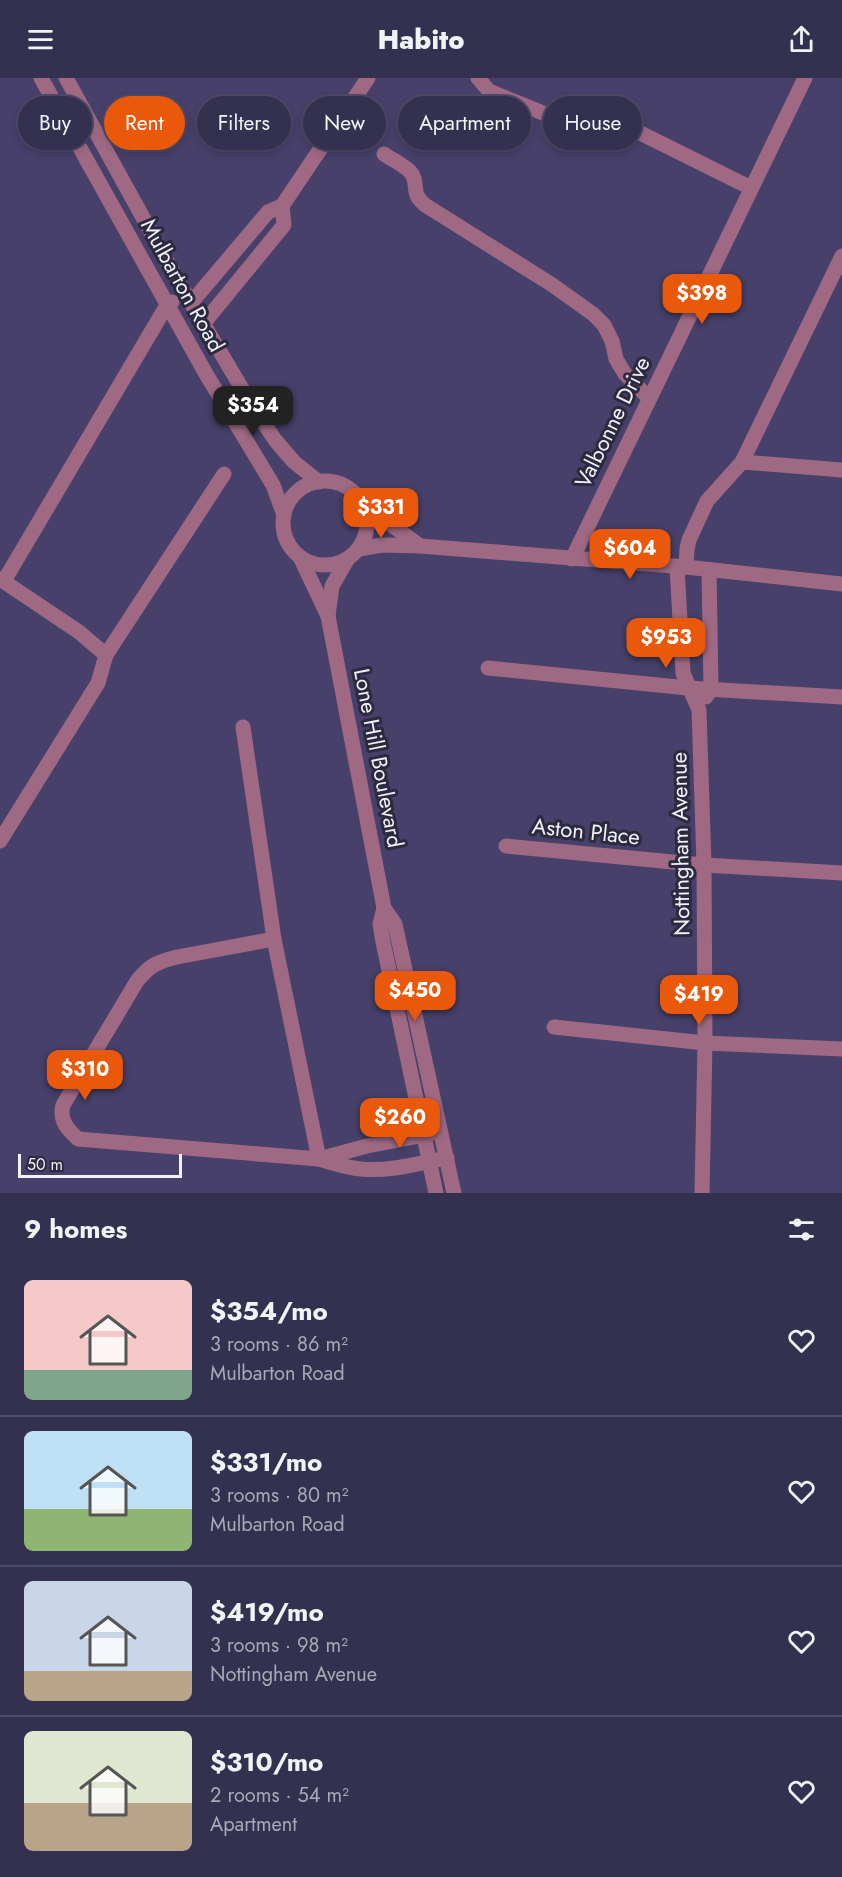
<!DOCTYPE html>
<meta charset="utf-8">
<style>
body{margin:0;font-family:Jost,sans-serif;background:#3c3857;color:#f1f3f6;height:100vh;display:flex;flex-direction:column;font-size:22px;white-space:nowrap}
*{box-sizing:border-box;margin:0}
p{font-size:20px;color:#a9a9b7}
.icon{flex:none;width:33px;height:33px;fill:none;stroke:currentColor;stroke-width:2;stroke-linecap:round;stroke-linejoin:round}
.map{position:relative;height:1115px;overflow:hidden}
.drawer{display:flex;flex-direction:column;background:#343050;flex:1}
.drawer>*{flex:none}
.banner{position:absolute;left:18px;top:18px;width:807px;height:54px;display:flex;gap:12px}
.scale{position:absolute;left:18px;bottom:15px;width:164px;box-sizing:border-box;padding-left:6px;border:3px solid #f1f1fb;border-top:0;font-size:16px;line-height:21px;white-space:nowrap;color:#f1f1fb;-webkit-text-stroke:4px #2c2a3e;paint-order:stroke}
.price{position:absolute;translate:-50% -51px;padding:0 14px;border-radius:12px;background:#ea580c;color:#fff;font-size:20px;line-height:39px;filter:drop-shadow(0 2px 3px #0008)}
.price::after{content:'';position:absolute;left:50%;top:36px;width:18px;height:14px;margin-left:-9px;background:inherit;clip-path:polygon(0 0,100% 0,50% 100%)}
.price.current{background:#222;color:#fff}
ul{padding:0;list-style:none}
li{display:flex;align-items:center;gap:18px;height:150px;padding:0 24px}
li+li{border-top:2px solid #4e4b67}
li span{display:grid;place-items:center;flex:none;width:168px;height:120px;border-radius:9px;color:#555}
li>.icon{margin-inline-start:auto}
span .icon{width:72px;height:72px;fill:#fffc;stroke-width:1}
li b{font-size:26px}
h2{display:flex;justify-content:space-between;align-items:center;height:72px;padding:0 24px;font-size:26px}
.pill{padding:0 21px;border-radius:27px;background:#343050;box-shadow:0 3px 9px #0003,0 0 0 2px #4e4b67;font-size:21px;line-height:54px}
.pill.current{background:#ea580c;color:#fff}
header{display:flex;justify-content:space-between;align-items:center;height:78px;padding:0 24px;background:#343050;font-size:27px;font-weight:800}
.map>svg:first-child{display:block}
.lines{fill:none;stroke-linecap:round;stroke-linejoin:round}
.minor{stroke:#9f6984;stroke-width:15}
.labels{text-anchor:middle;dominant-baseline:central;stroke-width:6;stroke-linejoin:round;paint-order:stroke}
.street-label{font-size:22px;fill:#f1f1fb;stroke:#2c2a3e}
</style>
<header><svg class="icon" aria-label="menu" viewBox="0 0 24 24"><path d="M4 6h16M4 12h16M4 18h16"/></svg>Habito<svg class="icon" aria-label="share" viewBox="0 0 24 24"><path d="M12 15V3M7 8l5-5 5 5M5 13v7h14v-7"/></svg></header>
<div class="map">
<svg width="842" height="1115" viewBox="0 0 842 1115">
<rect width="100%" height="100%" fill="#46406a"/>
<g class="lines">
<g class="minor">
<path d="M41,0l165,296 67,111 11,30"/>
<path d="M66,0l112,203 72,121 25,38 19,22 25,20"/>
<path d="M478,0l11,13 59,24c16,4 30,-7 48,-4l155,77"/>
<path d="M384,76c8,6 23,12 28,20 7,12 -2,18 13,31l126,79 42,30 11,11 8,16 4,18 9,15 23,23"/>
<path d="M191,225l77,-91 14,-6 86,-128"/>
<path d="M203,246l81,-99 -2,-19"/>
<path d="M742,384l100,8"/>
<circle cx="325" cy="445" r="42"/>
<path d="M362,425l58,43"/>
<path d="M359,471l23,-4 38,1 266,21 156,17"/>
<path d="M300,479l28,59"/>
<path d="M572,481l233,-481"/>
<path d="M347,482l-15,26 -4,30 56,292 11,16 59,269"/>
<path d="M677,489l6,106 16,37 5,155 1,178 -3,150"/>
<path d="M686,489l1,-18 2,-9 18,-39 35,-39 100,-206"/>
<path d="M0,501l79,53 27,23 -8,28 -98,158"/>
<path d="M4,503l163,-276 5,-3"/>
<path d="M106,577l118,-181"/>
<path d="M488,590l200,20 154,9"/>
<path d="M706,619l5,-8 -2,-119"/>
<path d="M243,649l31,212 45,220"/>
<path d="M506,768l198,19 138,8"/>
<path d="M384,830l-4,16 3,18 53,251"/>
<path d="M274,861l-97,18c-20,5 -27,8 -40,24l-74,124c-4,15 4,24 15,34l241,20c14,4 28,9 42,10 28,3 59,-6 86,-11"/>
<path d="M554,949l151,16 137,6"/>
<path d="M319,1081l48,-13 63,-12"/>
</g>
</g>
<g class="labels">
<g class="street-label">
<text transform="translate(183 207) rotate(61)">Mulbarton Road</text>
<text transform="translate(612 344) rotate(-64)">Valbonne Drive</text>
<text transform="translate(379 680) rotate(79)">Lone Hill Boulevard</text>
<text transform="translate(586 753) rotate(6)">Aston Place</text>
<text transform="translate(680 766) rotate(-91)">Nottingham Avenue</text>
</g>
</g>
</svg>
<div class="scale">50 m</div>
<b class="price" style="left:702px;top:247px">$398</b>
<b class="price current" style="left:253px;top:359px">$354</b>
<b class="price" style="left:381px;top:461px">$331</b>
<b class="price" style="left:630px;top:502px">$604</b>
<b class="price" style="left:666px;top:591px">$953</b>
<b class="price" style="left:415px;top:944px">$450</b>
<b class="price" style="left:699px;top:948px">$419</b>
<b class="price" style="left:85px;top:1023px">$310</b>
<b class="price" style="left:400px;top:1071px">$260</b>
<div class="banner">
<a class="pill">Buy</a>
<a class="pill current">Rent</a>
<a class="pill">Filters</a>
<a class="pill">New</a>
<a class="pill">Apartment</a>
<a class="pill">House</a>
</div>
</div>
<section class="drawer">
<h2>9 homes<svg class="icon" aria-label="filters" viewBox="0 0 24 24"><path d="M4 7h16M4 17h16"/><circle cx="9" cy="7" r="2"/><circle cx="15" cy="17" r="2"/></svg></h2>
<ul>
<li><span style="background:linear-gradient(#f6c9c9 75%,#7fa58c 0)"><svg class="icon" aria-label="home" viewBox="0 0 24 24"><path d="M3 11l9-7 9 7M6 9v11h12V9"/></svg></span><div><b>$354/mo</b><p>3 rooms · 86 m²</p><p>Mulbarton Road</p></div><svg class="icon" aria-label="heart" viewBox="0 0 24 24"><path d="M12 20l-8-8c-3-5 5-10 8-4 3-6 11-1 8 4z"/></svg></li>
<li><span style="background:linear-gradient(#bfe0f5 65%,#8fb573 0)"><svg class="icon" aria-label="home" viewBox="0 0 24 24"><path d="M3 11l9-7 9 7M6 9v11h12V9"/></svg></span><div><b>$331/mo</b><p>3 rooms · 80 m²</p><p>Mulbarton Road</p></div><svg class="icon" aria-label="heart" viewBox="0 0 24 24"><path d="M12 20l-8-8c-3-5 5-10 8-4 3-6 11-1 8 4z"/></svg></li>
<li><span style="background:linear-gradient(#c9d6e8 75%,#b9a48a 0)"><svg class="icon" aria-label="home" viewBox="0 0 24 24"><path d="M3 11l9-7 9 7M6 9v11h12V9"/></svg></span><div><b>$419/mo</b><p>3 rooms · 98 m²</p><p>Nottingham Avenue</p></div><svg class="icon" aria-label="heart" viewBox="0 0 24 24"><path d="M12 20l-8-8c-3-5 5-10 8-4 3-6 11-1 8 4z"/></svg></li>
<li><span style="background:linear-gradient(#dfe7d0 60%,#b9a48a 0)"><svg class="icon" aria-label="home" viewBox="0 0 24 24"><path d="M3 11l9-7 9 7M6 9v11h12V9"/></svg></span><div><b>$310/mo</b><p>2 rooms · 54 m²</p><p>Apartment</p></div><svg class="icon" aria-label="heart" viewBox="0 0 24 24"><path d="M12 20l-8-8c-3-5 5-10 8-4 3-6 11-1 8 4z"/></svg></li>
</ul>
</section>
